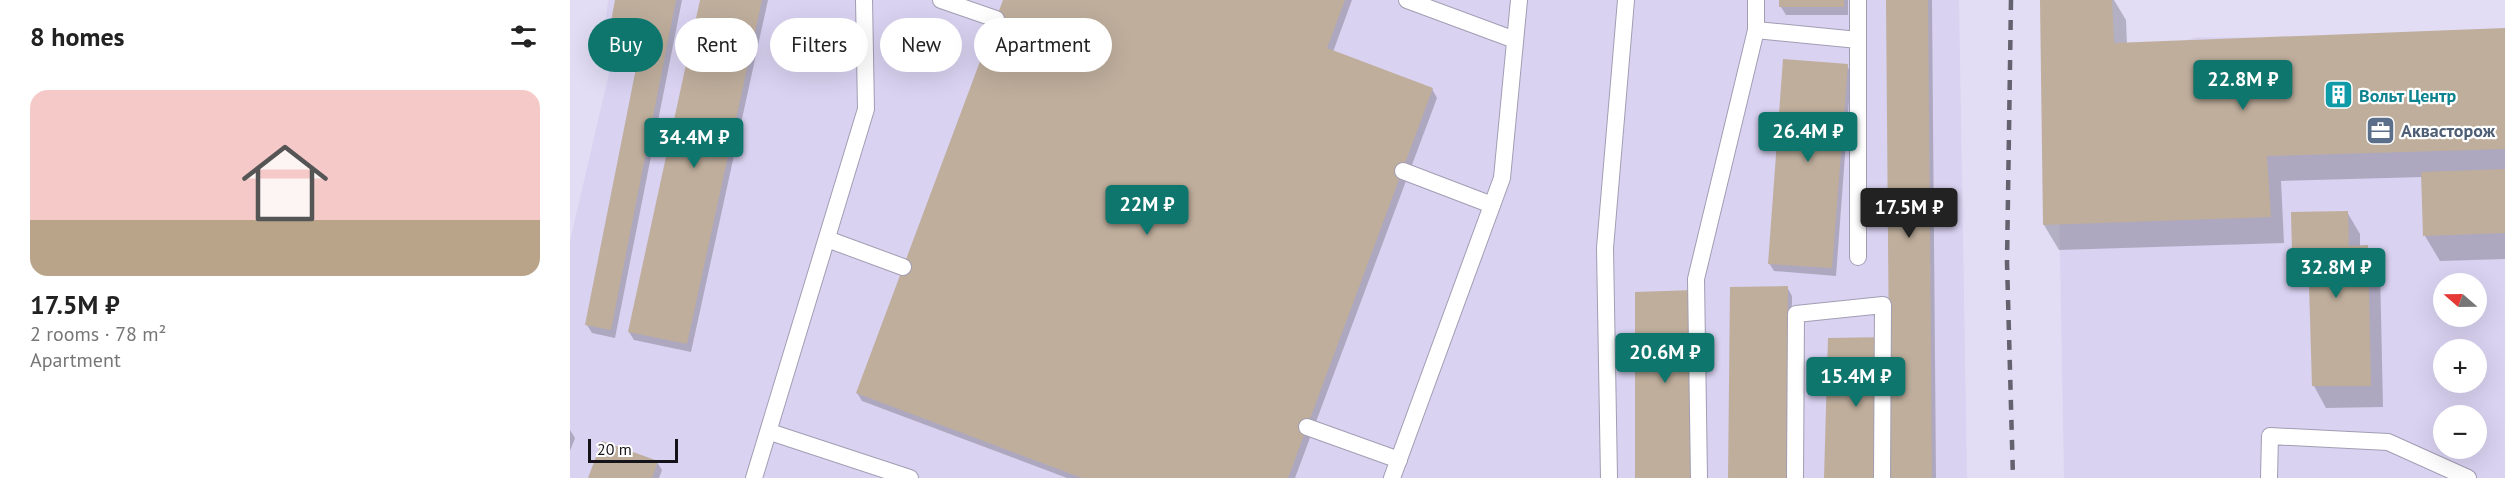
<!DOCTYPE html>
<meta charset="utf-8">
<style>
body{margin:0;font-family:"PT Sans",sans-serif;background:#f6f6f6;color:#222;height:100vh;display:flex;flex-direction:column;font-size:22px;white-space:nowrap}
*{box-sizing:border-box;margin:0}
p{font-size:20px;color:#767676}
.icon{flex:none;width:33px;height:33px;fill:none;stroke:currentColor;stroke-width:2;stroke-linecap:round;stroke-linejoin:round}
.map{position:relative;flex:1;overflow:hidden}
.details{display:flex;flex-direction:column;background:#fff;width:570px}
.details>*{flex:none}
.hud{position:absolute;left:18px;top:18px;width:570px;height:54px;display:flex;gap:12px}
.needle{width:39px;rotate:290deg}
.buttons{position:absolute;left:1863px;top:273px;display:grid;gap:12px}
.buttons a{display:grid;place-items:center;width:54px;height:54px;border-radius:50%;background:#fff;box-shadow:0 6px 24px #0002;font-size:30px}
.scale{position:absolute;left:18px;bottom:15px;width:90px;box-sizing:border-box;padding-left:6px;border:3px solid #15131a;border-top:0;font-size:16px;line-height:21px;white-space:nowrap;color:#15131a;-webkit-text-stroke:4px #fff;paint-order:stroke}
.price{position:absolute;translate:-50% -51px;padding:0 14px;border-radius:6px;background:#0f766e;color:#fff;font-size:20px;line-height:39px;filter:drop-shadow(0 2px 3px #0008)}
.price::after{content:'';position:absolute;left:50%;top:36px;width:18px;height:14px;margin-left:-9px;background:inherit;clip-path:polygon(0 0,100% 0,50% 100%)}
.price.current{background:#222;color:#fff}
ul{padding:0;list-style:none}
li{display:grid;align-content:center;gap:12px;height:318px;padding:0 30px}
li span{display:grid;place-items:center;height:186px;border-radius:18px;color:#555}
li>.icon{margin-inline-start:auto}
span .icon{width:108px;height:108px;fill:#fffc;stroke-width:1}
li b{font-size:26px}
h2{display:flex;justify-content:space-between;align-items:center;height:72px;padding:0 30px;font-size:26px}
.pill{padding:0 21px;border-radius:27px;background:#fff;box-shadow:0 6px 24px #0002;font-size:21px;line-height:54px}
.pill.current{background:#0f766e;color:#fff}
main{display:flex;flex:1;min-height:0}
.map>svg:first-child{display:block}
.built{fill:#d9d2f1;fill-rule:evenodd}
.shadow{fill:#0003}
.building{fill:#bfae9c}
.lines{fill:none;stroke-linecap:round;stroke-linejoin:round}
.service-casing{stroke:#a29db3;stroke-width:18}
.service{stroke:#fff;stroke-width:16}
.rail{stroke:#65626f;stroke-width:4.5;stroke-dasharray:10 10;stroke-linecap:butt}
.labels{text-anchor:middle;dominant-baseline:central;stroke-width:4.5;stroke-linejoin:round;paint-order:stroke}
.culture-label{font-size:18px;font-weight:bold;fill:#0d838f;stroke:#fff;text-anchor:start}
.service-label{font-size:18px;font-weight:bold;fill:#4e5e75;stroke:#fff;text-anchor:start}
</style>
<main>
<section class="details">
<h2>8 homes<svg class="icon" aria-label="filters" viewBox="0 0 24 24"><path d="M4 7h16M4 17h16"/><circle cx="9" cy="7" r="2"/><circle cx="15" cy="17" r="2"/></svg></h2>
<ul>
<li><span style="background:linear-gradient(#f6c9c9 70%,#b9a48a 0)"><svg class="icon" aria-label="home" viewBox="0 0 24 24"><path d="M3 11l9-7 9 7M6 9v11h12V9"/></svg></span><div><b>17.5M ₽</b><p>2 rooms · 78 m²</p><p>Apartment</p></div></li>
</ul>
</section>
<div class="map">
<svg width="1935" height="478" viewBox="0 0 1935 478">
<rect width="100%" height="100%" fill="#e2ddf4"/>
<g class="built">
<path d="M38,0h1351l8,478h-1397v-237l47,-202 -13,-6z"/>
<path d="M1626,37l309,3v438h-441l-7,-394zM1874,284h32v32h-32zM1874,350h32v32h-32zM1874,416h32v32h-32z"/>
</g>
<g class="shadow">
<path d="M46,0h66l-67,338 -23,-5 -5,-8 55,-280 -27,-5 -5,-9z"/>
<path d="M131,0h67l-77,352 -57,-12 -5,-8z"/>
<path d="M435,0h347l-19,52 99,37 5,9 -142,380h-228l-205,-77 -5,-8z"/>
<path d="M1211,0h67v15h-62l-5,-8z"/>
<path d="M1318,0h44l4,478h-110l65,-132z"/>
<path d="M1471,0h73l12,20 1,24 378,-14v229l-65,2 -15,-25 -2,-59 -142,4 3,62 -225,7 -15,-25z"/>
<path d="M1277,65l4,9 -15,202 -62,-5 -5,-8z"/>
<path d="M1777,212l13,22v13h7l13,21 3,139 -57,1 -12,-22 -4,-112h-4l-13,-21z"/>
<path d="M1217,287l5,9 -2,182h-60z"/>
<path d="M0,430l5,8 -5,13z"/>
<path d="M87,462l5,8 -3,8h-69z"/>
</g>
<g class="building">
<path d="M45,0h61l-65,330 -26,-5 57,-287 -33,-6z"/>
<path d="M130,0h62l-75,344 -59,-12z"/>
<path d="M433,0h342l-18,48 106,40 -145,390h-206l-226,-85z"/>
<rect x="1209" y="0" width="65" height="7"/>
<path d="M1316,0h42l4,478h-42z"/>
<path d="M1470,0h72l2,43 391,-15v121l-238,7 4,61 -228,8z"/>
<path d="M1213,59l65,5 -16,204 -64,-4z"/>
<path d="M1935,169v64l-82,3 -2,-64z"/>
<path d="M1778,211l1,35 19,-1 3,141h-59l-4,-134 -16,1 -1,-41z"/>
<path d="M1218,286l-2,192h-58l2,-191z"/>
<path d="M1125,290l-2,188h-58v-186z"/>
<path d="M1317,337l-4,141h-59l4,-140z"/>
<path d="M32,441l56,20 -6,17h-64z"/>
</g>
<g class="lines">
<defs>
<g id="service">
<path d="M371,0l55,19"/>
<path d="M837,0l108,40"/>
<path d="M1186,30l102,10v217"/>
<path d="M1288,40v-40"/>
<path d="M833,171l89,34"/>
<path d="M257,239l76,28"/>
<path d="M737,427l92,33"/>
<path d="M200,432l140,46"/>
<path d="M184,478l112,-369 -2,-109"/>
<path d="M822,478l110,-300 17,-178"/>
<path d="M1039,478l-4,-230 21,-248"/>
<path d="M1129,478l-3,-199 60,-249v-30"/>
<path d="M1225,478l1,-164 87,-9 -1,173"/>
<path d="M1699,478l1,-42 118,6 80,36"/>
</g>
</defs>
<use href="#service" class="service-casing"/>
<use href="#service" class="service"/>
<path class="rail" d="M1441,0l-4,262 6,216"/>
</g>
<defs>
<symbol id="building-square" viewBox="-11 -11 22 22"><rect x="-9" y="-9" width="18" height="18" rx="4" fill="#0f9aa8" stroke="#fff"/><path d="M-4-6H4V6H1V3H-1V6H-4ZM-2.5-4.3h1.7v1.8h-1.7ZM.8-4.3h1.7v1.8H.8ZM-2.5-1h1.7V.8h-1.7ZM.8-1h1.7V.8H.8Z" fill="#fff"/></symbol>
<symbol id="office-square" viewBox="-11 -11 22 22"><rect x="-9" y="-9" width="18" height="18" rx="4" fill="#5c6f8a" stroke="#fff"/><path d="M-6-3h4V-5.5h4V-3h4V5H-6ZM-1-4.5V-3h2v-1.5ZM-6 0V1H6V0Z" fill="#fff"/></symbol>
</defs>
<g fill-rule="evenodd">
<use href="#building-square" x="1752" y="78" width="33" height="33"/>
<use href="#office-square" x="1794" y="114" width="33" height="33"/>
</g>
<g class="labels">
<g class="culture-label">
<text x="1789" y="95">Вольт Центр</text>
</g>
<g class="service-label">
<text x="1831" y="130">Аквасторож</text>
</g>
</g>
</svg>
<div class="buttons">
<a><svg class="needle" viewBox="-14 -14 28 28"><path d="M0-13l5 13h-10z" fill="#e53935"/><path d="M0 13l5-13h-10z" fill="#767676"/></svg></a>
<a>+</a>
<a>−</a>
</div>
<div class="scale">20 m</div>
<b class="price" style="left:1673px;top:111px">22.8M ₽</b>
<b class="price" style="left:1238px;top:163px">26.4M ₽</b>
<b class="price" style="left:124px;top:169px">34.4M ₽</b>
<b class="price" style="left:577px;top:236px">22M ₽</b>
<b class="price current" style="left:1339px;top:239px">17.5M ₽</b>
<b class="price" style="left:1766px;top:299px">32.8M ₽</b>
<b class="price" style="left:1095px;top:384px">20.6M ₽</b>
<b class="price" style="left:1286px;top:408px">15.4M ₽</b>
<div class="hud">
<a class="pill current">Buy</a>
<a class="pill">Rent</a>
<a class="pill">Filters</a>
<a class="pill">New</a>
<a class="pill">Apartment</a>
</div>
</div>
</main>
